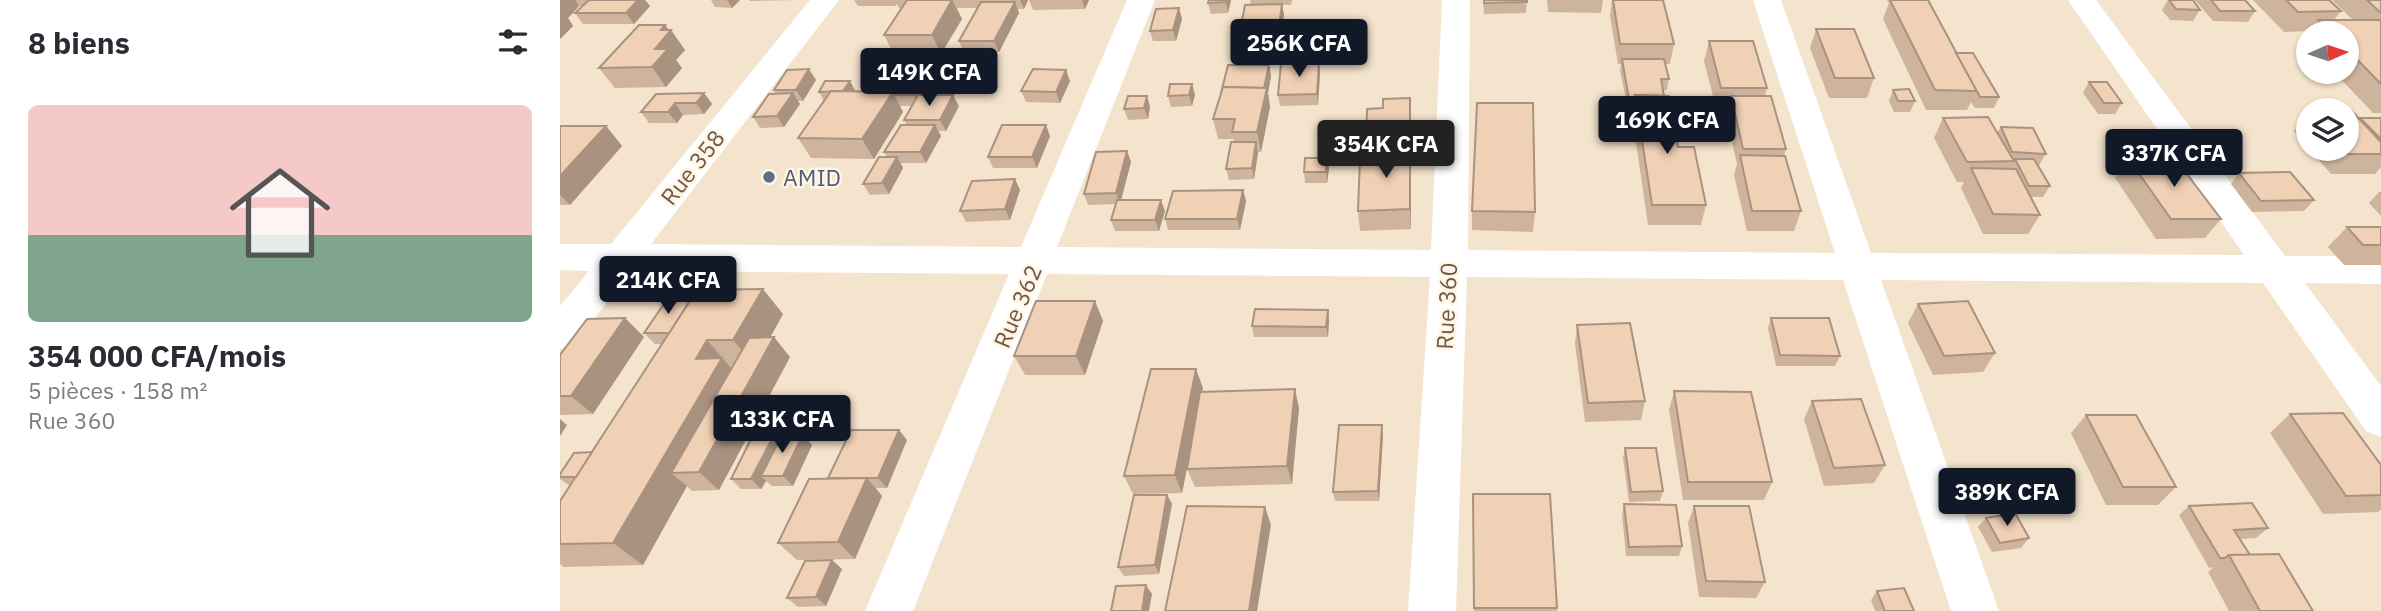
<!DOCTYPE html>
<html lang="fr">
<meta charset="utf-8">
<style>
body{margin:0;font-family:"IBM Plex Sans",sans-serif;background:#f7f7f7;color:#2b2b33;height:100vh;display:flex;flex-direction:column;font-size:26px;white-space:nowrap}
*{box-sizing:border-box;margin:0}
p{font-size:23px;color:#7c7c81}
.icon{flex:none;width:38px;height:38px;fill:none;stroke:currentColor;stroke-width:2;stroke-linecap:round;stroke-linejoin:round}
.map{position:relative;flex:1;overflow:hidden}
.panel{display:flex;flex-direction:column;background:#fff;width:560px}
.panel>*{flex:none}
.needle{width:46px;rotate:87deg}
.tools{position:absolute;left:1736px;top:21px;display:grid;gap:14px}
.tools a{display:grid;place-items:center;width:63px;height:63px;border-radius:50%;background:#fff;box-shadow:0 2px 5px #0004;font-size:35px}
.price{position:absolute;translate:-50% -60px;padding:0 16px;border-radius:7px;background:#111827;color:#fff;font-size:23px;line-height:46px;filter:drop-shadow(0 2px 4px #0008)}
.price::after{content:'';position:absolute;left:50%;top:42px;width:21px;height:16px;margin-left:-10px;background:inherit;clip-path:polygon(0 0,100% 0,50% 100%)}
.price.selected{background:#222;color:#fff}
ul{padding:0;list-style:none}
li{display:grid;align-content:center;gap:14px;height:371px;padding:0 28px}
li span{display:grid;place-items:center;height:217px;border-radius:10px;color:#555}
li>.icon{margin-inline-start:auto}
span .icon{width:126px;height:126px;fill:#fffc;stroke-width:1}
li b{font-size:30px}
h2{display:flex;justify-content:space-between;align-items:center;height:84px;padding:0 28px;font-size:30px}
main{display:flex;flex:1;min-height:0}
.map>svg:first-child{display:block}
.residential{fill:#f4e4cd;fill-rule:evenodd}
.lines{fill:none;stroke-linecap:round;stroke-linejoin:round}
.minor{fill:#fff;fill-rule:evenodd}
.wall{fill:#cfb49d}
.shaded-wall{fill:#a9927f}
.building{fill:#f1d1b6;stroke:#a9927f;stroke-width:2}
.service-dot{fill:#5c6f8a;stroke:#fff6e5;stroke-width:2.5}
.labels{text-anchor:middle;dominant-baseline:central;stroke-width:5;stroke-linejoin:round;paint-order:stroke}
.street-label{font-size:23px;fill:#725847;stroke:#fff6e5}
.service-label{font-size:23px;fill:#4e5e75;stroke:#fff6e5;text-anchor:start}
</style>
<main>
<section class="panel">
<h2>8 biens<svg class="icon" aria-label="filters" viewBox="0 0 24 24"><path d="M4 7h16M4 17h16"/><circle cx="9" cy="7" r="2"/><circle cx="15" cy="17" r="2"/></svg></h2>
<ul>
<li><span style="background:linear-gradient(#f6c9c9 60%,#7fa58c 0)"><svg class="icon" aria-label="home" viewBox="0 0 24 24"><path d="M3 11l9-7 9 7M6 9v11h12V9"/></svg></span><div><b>354 000 CFA/mois</b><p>5 pièces · 158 m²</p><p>Rue 360</p></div></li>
</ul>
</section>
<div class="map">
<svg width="1821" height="611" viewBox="0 0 1821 611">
<rect width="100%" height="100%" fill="#fcf2df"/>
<path class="residential" d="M0,0h1821v611h-1821zM1748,33h39v39h-39zM1748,110h39v39h-39z"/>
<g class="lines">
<path class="minor" d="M250,0h29l-188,244 370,3 106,-247h28l-98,247 374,3 11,-250h28l-2,250 367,3 -82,-253h28l90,253 373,2 -176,-255h28l189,256h96v28l-76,-1 76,103v51l-15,-6 -103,-148 -382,-3 118,331h-48l-108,-331 -376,-3 -11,334h-48l22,-334 -383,-3 -134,337h-48l144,-337 -378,-3 -57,74 -14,4v-43l29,-35 -29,-1v-26h51z"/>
</g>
<g class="wall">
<path d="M0,0h85l5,6 -16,18h-51l-8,-11 7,-7h-3l-11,12 5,8 -13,13z"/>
<path d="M151,0h29l-8,8 -17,-1z"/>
<path d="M189,0h50l-49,1z"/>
<path d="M294,0h174l-4,9h-7l2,4 -20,39h-35l-5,-11 19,-33h-21l5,11 -21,35 -47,1 -10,-20 18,-27h-3l-2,-4 -2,2h-37z"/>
<path d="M469,0h60l-4,9 -52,1z"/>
<path d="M649,0h22l-3,13 -17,1 -3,-11z"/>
<path d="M690,0h42l-1,5h-9l2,10 -5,31h-38l-2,-10 12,-31z"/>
<path d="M923,0h44l-1,13 -42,1z"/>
<path d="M987,0h56l-2,13 -53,-1z"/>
<path d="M1052,0h51l11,44 -4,20h-5l4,15 -2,11h-4l15,57 28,58 -5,20h-53l-16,-110 1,-6 -5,1 -8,-40 1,-6h-3l-8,-48z"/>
<path d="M1327,0h41l28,53 43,44 -5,11h-19l-4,-6 -4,8h-41l-43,-91 6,-16z"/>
<path d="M1608,0h25l7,10 -7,11 -23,-1 -8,-10z"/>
<path d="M1635,0h50l10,11 -7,11 -35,-1z"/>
<path d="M1693,0h76l12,11 -7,9h19l-21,-20h49v113h-8l-39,-41h13v-39h-38l1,-2 -26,1z"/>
<path d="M619,8l3,11 -6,22h-23l-3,-10z"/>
<path d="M105,25l20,25 -9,10 6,8 -16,19 -51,1 -16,-20z"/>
<path d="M1256,29l58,49 -7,20h-38l-19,-50z"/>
<path d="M1748,34v10l-4,-4z"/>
<path d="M1149,41l58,47 -2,8 21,53 -2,7 17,55 -7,20h-47l-13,-56 3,-11 -11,-48 2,-8h-12l-12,-47z"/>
<path d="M759,63l1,11 -2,31 -38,1 -2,-11z"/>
<path d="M709,65l2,11 -3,17 2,14 -9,45h-3l-4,27 -25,1 -3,-11 8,-27v-3h-16l-5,-20z"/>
<path d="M363,79l5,11 -3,5 34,11 -13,25h-7l2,5 -15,27h-25l2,5 -14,26 -19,1 -7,-11 24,-27 -3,-5 23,-27 -3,-5 8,-14h-12l3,6 -29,47 -63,-1 -13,-20 26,-37 -5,-9h74z"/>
<path d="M256,80l-13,21h-5l2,3 -16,23 -24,1 -7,-11 23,-23 -2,-4z"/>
<path d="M510,81l-10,22 -34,-1 -5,-11z"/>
<path d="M1529,82l33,21 -7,11h-17l-15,-21z"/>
<path d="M632,84l3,11 -3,11 -21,1 -3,-11z"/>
<path d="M1333,90l22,11 -5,11h-16l-5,-11z"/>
<path d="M144,93l8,11 -8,10 -21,1 -6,8h-28l-8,-11z"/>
<path d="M587,96l3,11 -2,12 -20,1 -4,-11z"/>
<path d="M850,98l1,65v66l-51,2 -2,-20 23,-54v-5l-14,1 -1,-11 17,-34z"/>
<path d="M1748,112v36l-14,-17z"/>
<path d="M1383,118l54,15 4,-6 45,27 -7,11h-1l12,21 -7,11h-12l9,18 -12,19h-45l-22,-46 3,-6h-7l-23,-44z"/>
<path d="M1800,118h21v49l-6,7h-44l-22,-25h38z"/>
<path d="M0,126h46l16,20 -52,59h-10z"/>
<path d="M490,136l-13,32h-44l-5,-11z"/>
<path d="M567,151l4,11 -10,38 44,11 -6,20h-44l-4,-11 5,-16 -28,1 -4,-11z"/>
<path d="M767,158l2,11 -2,14h-22l-1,-11z"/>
<path d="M1568,158l93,61 -16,19 -49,1 -41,-61z"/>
<path d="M1679,173l75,27 -10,11 -52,1 -21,-28z"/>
<path d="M460,190l-10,30 -44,2 -6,-11z"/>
<path d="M683,190l3,11 -6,29h-72l-3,-11z"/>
<path d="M1819,192h2v24l-12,-13z"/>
<path d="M912,211l63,1 -2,20 -61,-2z"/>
<path d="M1787,227h34v38h-37l-16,-18z"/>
<path d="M1358,304l77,49 -12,19 -50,3 -25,-52z"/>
<path d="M768,310l1,10 -1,17h-74l-2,-11z"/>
<path d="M223,314l-13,23 20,20 -71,133 -27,1 -5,-5 -44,79 -79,2 -4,-3v-63l10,-15 -10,-7v-5l32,-22 70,-108h-7l-11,-11z"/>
<path d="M65,318l19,19 -51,77 -33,1v-60z"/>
<path d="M1211,318l69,38 -5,10h-59l-8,-38z"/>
<path d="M543,321l-18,54h-60l-11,-19z"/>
<path d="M1017,325l68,76 -4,19 -56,2 -10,-78z"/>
<path d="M643,388l-1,4 97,16 -7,76 -97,3 -8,-18 3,-15 -8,39 -49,1 -9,-18z"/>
<path d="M1114,391l98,91 -8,18h-81l-14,-90z"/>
<path d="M1252,401l73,64 -11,18 -50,3 -20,-67z"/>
<path d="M1730,414l91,51v45l-3,2 -55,2 -53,-81z"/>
<path d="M1526,415l90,72 -18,18h-52l-35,-72z"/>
<path d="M823,435l-4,66h-44l-2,-9z"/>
<path d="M219,440l33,5 -19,41h-21l-6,-5 -5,8h-20l-10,-10z"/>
<path d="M347,440l-20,48h-11l6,8 -27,63 -58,1 -19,-17z"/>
<path d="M1065,448l38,43 -3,10 -31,1 -6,-44z"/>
<path d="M913,494l84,114v3h-83z"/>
<path d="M607,495l5,9 -13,70 -35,2 -6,-9z"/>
<path d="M1064,504l58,42 -3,10h-53l-4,-42z"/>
<path d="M1134,506l71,76 -9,16 -57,-1 -11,-74z"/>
<path d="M1629,506l79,22 -12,10 -16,1 10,16 63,56h-84l-21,-39 6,-5 -5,1 -30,-53z"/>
<path d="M1426,518l43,20 -8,10 -29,4 -14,-25z"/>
<path d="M282,569l-16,37 -28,1 -11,-9z"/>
<path d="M1317,591l37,20h-39l-4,-11z"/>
</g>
<g class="shaded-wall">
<path d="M0,0h15l4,6 -11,12 5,8 -13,13z"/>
<path d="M78,0h7l5,6 -16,18 -8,-11z"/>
<path d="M167,0h13l-8,8z"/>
<path d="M392,0l10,19 -21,35 -9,-19z"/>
<path d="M460,0h8l-4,9z"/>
<path d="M522,0h7l-4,9z"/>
<path d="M666,0h5l-3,13 -2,-11z"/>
<path d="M455,2l4,11 -20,39 -5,-11z"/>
<path d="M722,4l2,11 -5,31 -1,-11z"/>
<path d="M619,8l3,11 -6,22 -3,-11z"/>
<path d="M105,25l5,7 1,-2 14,20 -9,10 6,8 -16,19 -14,-20 9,-37z"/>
<path d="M759,63l1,11 -2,31 -1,-11z"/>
<path d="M709,65l2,11 -3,17 2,14 -9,45 -4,-20 6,-40z"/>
<path d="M249,69l7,11 -13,21 -7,-11z"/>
<path d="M506,70l4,11 -10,22 -4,-11z"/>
<path d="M363,79l5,11 -9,16 -5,-11z"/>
<path d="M290,81l6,11 -13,-1z"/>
<path d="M632,84l3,11 -3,11 -3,-11z"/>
<path d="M333,92l10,20 -29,47 -12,-20z"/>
<path d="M144,93l8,11 -8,10 -8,-11z"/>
<path d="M233,93l7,11 -16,23 -7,-11z"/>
<path d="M393,95l6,11 -13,25 -6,-11z"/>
<path d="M587,96l3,11 -2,12 -4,-11z"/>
<path d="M850,98l1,65v66l-1,-20z"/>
<path d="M115,103l8,12 -6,8 -9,-11z"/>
<path d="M375,125l6,11 -15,27 -6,-11z"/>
<path d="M486,125l4,11 -13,32 -5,-11z"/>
<path d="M46,126l16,20 -52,59 -10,-10v-19z"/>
<path d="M696,142l2,11 -4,26 -2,-11z"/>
<path d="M567,151l4,11 -11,42 -4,-11z"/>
<path d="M337,157l6,11 -14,26 -7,-11z"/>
<path d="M767,158l2,11 -2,14 -1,-11z"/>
<path d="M455,179l5,11 -10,30 -5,-11z"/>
<path d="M683,190l3,11 -6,29 -3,-11z"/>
<path d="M601,200l4,11 -6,20 -4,-11z"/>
<path d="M203,289l20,25 -28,51 -22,-25z"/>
<path d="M535,301l8,20 -18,54 -9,-19z"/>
<path d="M768,310l1,10 -1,17 -2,-10z"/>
<path d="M65,318l19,19 -51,77 -22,-18z"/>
<path d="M214,337l16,20 -71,133 -20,-18z"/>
<path d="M147,340l37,43 -73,90 16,13 -44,79 -30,-22 83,-184z"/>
<path d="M636,369l7,19 -21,105 -7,-18z"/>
<path d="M735,389l4,19 -7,76 -5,-18z"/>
<path d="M0,419l7,6 -7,11z"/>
<path d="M822,425l1,10 -4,66 -1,-10z"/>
<path d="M339,430l8,10 -20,48 -9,-10z"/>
<path d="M243,434l9,11 -19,41 -10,-10z"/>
<path d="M214,435l10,10 -23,31 5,5 -5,8 -10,-10z"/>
<path d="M307,478l15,18 -27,63 -17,-17z"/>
<path d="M607,495l5,9 -13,70 -4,-9z"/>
<path d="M705,507l6,18 -14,86h-8z"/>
<path d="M272,560l10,9 -16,37 -10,-9z"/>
<path d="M586,585l6,9 -3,17h-7z"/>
</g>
<g class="building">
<path d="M29,0h49l-12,13h-51z"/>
<path d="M347,0h45l-20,35h-48z"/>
<path d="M649,0h17v2l-18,1z"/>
<path d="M924,0h43v2l-43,1z"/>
<path d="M1053,0h50l11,44h-54z"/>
<path d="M1330,0h38l49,91 -42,-1z"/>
<path d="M1609,0h24l7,10 -24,-1z"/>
<path d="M1651,0h34l10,11h-35z"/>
<path d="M1726,0h43l12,11 -43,1z"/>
<path d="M1807,0h14v13z"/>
<path d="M421,2h34l-21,39h-35z"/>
<path d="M722,4l-4,31 -39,1 6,-31z"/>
<path d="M619,8l-6,22 -23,1 6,-22z"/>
<path d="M1758,20h63v64l-34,-35v-16h-16z"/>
<path d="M79,25h26l-4,5h10l-16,19h13l-16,18 -53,1z"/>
<path d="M1256,29h38l20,49h-39z"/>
<path d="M1149,41h44l14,47h-46z"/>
<path d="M1396,53h17l26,44h-19z"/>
<path d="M1062,59h42l5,20h-8l3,17 -29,-1 -1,3 -5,1z"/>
<path d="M759,63l-2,31 -39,1 3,-31z"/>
<path d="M668,65h41l-5,23 -41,-1 -2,6z"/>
<path d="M249,69l-13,21h-22l13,-20z"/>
<path d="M473,69l33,1 -10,22 -35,-1z"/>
<path d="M363,79l-9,16h-20l-1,-3 8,-12z"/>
<path d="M265,81h25l-7,10 -24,1z"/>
<path d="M1529,82h18l15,21h-18z"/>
<path d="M610,84h22l-3,11 -21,1z"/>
<path d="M663,87l44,1 -10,44h-25l3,-13h-22z"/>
<path d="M1349,89l6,12h-17l-5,-11z"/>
<path d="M271,91l62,1 -31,47 -64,-1z"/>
<path d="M144,93l-8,10h-21l-7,9h-27l15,-18z"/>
<path d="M233,93l-16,23 -24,1 16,-23z"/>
<path d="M358,95h35l-13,25h-36z"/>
<path d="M1075,95l34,1 9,51h16l12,58h-54z"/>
<path d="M568,96h19l-3,12 -20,1z"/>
<path d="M1171,96h40l15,53h-43z"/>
<path d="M850,98v43l-44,1 1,-33 16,-1v-9z"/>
<path d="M917,103h56l2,109 -63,-1z"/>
<path d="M1791,110l30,32v12h-33l-5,-5h4v-38z"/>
<path d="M1428,117l26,44 -47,1 -24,-44z"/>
<path d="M1800,118h21v21z"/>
<path d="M341,125h34l-15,27h-36z"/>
<path d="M442,125h44l-14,32h-44z"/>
<path d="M0,126h46l-46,50z"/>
<path d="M1441,127l32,1 13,26 -34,-2z"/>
<path d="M671,142h25l-4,26 -26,1z"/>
<path d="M850,143v66l-52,2 2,-53 21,-1 1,-13z"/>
<path d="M567,151l-11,42 -32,1 12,-42z"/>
<path d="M1180,155l45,1 16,55h-49z"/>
<path d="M319,157h18l-15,26 -19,1z"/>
<path d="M1614,157l47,62h-50l-43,-61z"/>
<path d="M745,158h22l-1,14h-22z"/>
<path d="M1455,159h19l16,27h-21z"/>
<path d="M1411,168l45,1 24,46 -47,-1z"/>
<path d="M1730,172l24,28 -53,1 -22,-28z"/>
<path d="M455,179l-10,30 -45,2 12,-30z"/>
<path d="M683,190l-6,29h-72l8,-28z"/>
<path d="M557,200h44l-6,20h-44z"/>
<path d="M1787,227h34v18h-18z"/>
<path d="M203,289l-30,51h-26l-11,19 26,-1 -109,185 -53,1v-43l137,-211z"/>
<path d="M108,298l23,1 -22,34h-25z"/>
<path d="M476,301h59l-19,55h-62z"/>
<path d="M1408,301l27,52 -51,3 -26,-52z"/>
<path d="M695,309l73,1 -2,17 -74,-1z"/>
<path d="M65,318l-54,78h-11v-41l27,-36z"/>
<path d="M1211,318h58l11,38 -60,-1z"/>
<path d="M1070,323l15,78 -57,2 -11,-78z"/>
<path d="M214,337l-75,135 -28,1 78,-135z"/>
<path d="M591,369h45l-21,106 -51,1z"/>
<path d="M735,389l-8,77 -100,3 13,-77z"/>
<path d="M1114,391l77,1 21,90h-84z"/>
<path d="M1301,399l24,66 -51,3 -22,-67z"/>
<path d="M1783,413l38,52v30l-35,1 -56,-82z"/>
<path d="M1526,415h50l40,72h-53z"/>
<path d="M779,425h43l-4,66 -45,1z"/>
<path d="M291,430h48l-21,48h-50z"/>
<path d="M243,434l-20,42h-22l21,-41z"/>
<path d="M193,435h21l-23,44h-20z"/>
<path d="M1065,448h31l7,43 -32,1z"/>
<path d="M32,452l-16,25h-16v-3l14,-21z"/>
<path d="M307,478l-29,64 -60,1 31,-64z"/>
<path d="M913,494h77l7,114h-83z"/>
<path d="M574,495h33l-12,70 -37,2z"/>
<path d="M1692,503l16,25 -34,2 16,25h-21l-4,3h-5l-31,-52z"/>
<path d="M1064,504l52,1 6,41 -53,1z"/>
<path d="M627,506l78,1 -16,104h-84z"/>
<path d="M1134,506h55l16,76 -59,-1z"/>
<path d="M1455,513l14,25 -29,5 -14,-25z"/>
<path d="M1719,554l34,57h-53l-31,-56z"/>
<path d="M272,560l-16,37 -29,1 18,-37z"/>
<path d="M586,585l-4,26h-31l5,-25z"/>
<path d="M1344,588l10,23h-29l-8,-20z"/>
</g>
<circle class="service-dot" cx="209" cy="177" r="7"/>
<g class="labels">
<g class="street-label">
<text transform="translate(132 167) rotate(-52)">Rue 358</text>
<text transform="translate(457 306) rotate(-67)">Rue 362</text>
<text transform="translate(886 306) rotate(-87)">Rue 360</text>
</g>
<g class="service-label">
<text x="223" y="177">AMID</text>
</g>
</g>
</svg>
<div class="tools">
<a><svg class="needle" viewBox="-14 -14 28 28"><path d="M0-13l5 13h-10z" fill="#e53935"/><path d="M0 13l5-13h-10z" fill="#7c7c81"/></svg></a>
<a><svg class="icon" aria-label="layers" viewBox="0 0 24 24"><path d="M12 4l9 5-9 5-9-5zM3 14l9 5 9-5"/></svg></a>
</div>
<b class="price" style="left:739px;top:79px">256K CFA</b>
<b class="price" style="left:369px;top:108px">149K CFA</b>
<b class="price" style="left:1107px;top:156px">169K CFA</b>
<b class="price selected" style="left:826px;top:180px">354K CFA</b>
<b class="price" style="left:1614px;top:189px">337K CFA</b>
<b class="price" style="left:108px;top:316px">214K CFA</b>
<b class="price" style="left:222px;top:455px">133K CFA</b>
<b class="price" style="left:1447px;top:528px">389K CFA</b>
</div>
</main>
